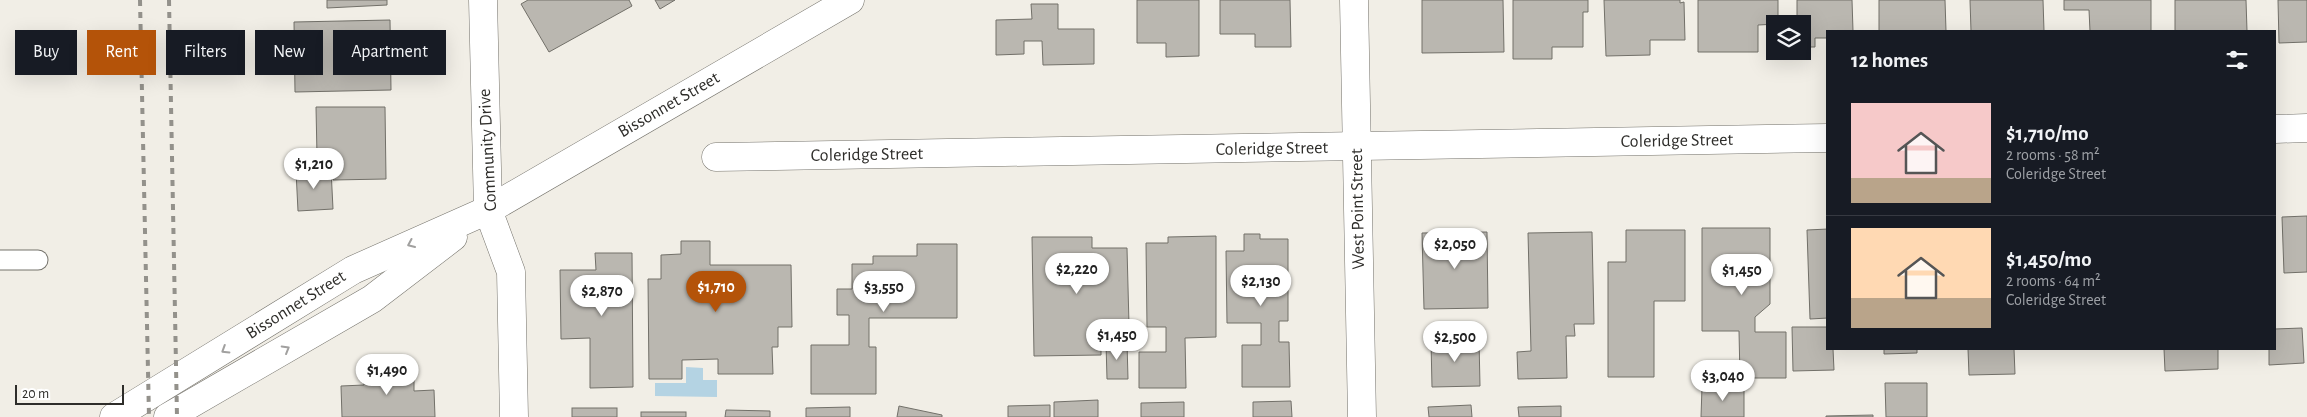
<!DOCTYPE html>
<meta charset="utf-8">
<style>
body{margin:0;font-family:"Alegreya Sans",sans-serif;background:#20242c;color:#f1f3f6;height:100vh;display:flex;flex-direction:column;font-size:19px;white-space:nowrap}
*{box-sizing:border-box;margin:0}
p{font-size:16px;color:#9ea1a6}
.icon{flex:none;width:28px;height:28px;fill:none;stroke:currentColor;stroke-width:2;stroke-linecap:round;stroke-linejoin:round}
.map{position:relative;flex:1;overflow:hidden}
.panel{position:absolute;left:1826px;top:30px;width:450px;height:320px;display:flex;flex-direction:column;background:#171b24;border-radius:0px;box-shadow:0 5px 20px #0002}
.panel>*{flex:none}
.guide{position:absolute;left:15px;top:30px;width:475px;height:45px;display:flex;gap:10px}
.fabs{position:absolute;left:1766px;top:15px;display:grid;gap:10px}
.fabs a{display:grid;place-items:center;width:45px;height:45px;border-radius:0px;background:#171b24;box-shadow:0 5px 20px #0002;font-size:25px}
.scale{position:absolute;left:15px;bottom:12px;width:109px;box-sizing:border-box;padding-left:5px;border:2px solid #2e2d2a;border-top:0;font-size:14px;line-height:18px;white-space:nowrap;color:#2e2d2a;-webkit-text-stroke:4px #fff;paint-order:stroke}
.price{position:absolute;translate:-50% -42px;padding:0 11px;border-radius:18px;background:#fff;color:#222;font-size:16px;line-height:32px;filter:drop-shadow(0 1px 2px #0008)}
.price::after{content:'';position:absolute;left:50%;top:30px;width:15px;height:11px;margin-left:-8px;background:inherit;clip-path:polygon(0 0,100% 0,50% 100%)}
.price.active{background:#b45309;color:#fff}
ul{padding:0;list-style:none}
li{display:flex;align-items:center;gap:15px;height:125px;padding:0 25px}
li+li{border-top:1px solid #363941}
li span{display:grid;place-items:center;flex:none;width:140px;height:100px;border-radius:0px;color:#555}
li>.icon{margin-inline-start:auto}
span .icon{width:60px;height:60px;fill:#fffc;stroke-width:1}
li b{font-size:21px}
h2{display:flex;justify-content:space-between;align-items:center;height:60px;padding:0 25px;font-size:21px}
.chip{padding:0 18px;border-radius:0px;background:#171b24;box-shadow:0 5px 20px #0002;font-size:18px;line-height:45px}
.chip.active{background:#b45309;color:#fff}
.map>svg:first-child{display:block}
.water{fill:#b4d3e3}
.building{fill:#bab7b0;stroke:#727069}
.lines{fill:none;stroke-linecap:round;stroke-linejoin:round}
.service-casing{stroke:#74726b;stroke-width:21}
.minor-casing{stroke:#74726b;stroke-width:29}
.secondary-casing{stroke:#74726b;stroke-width:29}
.service{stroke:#fff;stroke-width:19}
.minor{stroke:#fff;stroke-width:28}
.secondary{stroke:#fff;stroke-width:28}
.rail{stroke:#93918b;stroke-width:4;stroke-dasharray:6 6;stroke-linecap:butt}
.oneway{stroke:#a1a09f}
.labels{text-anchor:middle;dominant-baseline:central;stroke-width:5;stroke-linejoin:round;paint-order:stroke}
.street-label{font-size:18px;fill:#2e2d2a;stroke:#fff}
</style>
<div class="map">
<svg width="2307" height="417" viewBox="0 0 2307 417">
<rect width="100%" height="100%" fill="#f1eee6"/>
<path class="water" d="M686,367l17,1v12h14v17l-62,-1v-13h31z"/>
<g class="building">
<path d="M327,0h60v5l-60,3z"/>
<path d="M528,0h101l3,6 -83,46 -28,-48z"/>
<path d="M655,0h20l-15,9z"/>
<path d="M1137,0h62v56l-33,1v-14h-29z"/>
<path d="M1220,0h70l1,47h-36v-13h-35z"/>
<path d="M1422,0h81l1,52 -82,1z"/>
<path d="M1513,0h75v12h-5v35h-31v12h-39z"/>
<path d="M1604,0h76v3l4,-1 1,38h-35v15l-44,1z"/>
<path d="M1698,0h80v24l-20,1v27h-60z"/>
<path d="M1797,0h55l1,31h-25v7h-13v9h-13v-23h-5z"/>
<path d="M1879,0h66l1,31h-67z"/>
<path d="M1970,0h73l1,31h-73z"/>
<path d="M2064,0h87v31h-61l-1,-21h-25z"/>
<path d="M2175,0h71l1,31h-72z"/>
<path d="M2278,0h29v42l-28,1z"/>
<path d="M1031,4h27v25h36v35l-51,1 -1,-24h-18v13l-28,1v-35l36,-1z"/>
<path d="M390,20l1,70 -96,2 -1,-70z"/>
<path d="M316,107h69l1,72 -53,1v-24h-16z"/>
<path d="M331,169l2,40 -35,2 -2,-40z"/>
<path d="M2307,216v56l-23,1 -2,-56z"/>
<path d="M1702,228h68v76l-15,13v15h31v46h-46l-1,-47h-37z"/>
<path d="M1828,229v89l-18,1 -3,-89z"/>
<path d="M1626,230h59v71h-31v76h-46v-115h18z"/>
<path d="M1487,232l1,76 -64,1 -2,-76z"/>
<path d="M1592,232l2,92h-20l1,12h-9l1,42 -49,1 -1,-27 14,-1 -3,-118z"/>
<path d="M1244,234h16v5h28v82h-9v21h10l1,45h-48v-42h19v-22h-34l-1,-72h18z"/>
<path d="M1216,236v101l-31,1 1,50h-47v-36h27v-25h-19l-1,-84h22v-6z"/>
<path d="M1032,237h60v11h35l2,77h-28v30l-67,1z"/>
<path d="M681,241h29v24h81l1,62h-14v20h-6l1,27h-55v-15l-36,1v19h-33l-1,-100h13v-24l20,-1z"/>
<path d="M917,244h40v74h-88v29h7v47h-65v-49h38v-30h-12v-26h15v-25h21v-8h44z"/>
<path d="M595,253h37l1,134 -43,1v-50l-29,1 -1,-69h36z"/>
<path d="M1792,327h36v22h5l1,21 -41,1z"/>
<path d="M2302,328l2,35 -35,2v-16h6v-20z"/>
<path d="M1479,340l1,46 -48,1 -1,-46z"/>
<path d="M1127,342l1,37h-21l-1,-36z"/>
<path d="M1884,349h33v4l-33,1z"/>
<path d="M1968,349h46l1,25 -46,1z"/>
<path d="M2164,349h54v20l-53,2z"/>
<path d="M414,368v23l20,-1 1,27h-93l-1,-31 23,-1v-15z"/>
<path d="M1885,383h42v34h-41z"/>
<path d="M1702,387l42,1v29h-43z"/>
<path d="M1098,400v17h-44v-15z"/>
<path d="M1291,401l1,16h-39v-15z"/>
<path d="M1184,402v15h-43v-14z"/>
<path d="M1050,405v12h-42v-11z"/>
<path d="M1471,405l1,12h-43l-1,-10z"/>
<path d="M899,406l43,9v2h-45z"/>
<path d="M1561,406v11h-42l-1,-10z"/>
<path d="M850,407v10h-44v-9z"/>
<rect x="572" y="408" width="45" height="9"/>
<path d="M726,410l44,1v6h-45z"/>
<rect x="641" y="412" width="45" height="5"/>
<path d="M1873,415v2h-47v-1z"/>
</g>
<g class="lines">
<defs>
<path id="service" d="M0,260h38"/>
<g id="minor">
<path d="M483,0l5,210 23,62 3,145"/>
<path d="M1354,0l8,417"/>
<path d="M2275,129l32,-1"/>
<path d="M716,157l1112,-19"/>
</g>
<g id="secondary">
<path d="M114,417l239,-147 135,-60 362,-210"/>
<path d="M168,417l204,-118 81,-62"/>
</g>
</defs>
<use href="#service" class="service-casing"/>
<use href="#minor" class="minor-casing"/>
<use href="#secondary" class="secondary-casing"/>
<use href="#service" class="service"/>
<use href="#minor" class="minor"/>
<use href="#secondary" class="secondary"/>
<g class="rail">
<path d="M140,0l9,417"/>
<path d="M169,0l8,417"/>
</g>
</g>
<defs><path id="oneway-chevron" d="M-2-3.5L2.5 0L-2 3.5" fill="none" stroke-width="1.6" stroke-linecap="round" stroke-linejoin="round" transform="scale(1.25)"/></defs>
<g class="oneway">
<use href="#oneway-chevron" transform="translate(411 244) rotate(156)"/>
<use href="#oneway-chevron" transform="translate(286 349) rotate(-30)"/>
<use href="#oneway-chevron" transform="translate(225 350) rotate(148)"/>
</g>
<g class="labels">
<g class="street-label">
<text transform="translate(669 105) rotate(-30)">Bissonnet Street</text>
<text transform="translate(1677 141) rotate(-1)">Coleridge Street</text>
<text transform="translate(1272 149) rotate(-1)">Coleridge Street</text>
<text transform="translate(488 150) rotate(-93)">Community Drive</text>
<text transform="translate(867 155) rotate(-1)">Coleridge Street</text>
<text transform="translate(1358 209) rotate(-91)">West Point Street</text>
<text transform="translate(296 305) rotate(-32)">Bissonnet Street</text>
</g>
</g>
</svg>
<div class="fabs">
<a><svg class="icon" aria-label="layers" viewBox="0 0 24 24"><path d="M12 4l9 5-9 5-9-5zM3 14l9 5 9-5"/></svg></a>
</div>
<div class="scale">20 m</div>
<b class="price" style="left:314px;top:190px">$1,210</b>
<b class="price" style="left:1455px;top:270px">$2,050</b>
<b class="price" style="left:1077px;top:295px">$2,220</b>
<b class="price" style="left:1742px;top:296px">$1,450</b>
<b class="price" style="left:1261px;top:307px">$2,130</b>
<b class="price active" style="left:716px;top:313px">$1,710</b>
<b class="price" style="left:884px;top:313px">$3,550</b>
<b class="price" style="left:602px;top:317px">$2,870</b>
<b class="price" style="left:1117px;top:361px">$1,450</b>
<b class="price" style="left:1455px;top:363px">$2,500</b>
<b class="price" style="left:387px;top:396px">$1,490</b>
<b class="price" style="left:1723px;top:402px">$3,040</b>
<div class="guide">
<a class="chip">Buy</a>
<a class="chip active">Rent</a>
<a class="chip">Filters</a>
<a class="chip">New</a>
<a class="chip">Apartment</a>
</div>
<section class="panel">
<h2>12 homes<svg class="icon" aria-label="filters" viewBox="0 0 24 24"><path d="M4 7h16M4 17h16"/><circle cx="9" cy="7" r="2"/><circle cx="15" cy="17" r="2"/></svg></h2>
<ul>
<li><span style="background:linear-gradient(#f6c9c9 75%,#b9a48a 0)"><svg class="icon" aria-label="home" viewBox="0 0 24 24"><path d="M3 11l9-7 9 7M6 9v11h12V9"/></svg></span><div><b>$1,710/mo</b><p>2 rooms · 58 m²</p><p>Coleridge Street</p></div></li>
<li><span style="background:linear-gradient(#ffd9b3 70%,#b9a48a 0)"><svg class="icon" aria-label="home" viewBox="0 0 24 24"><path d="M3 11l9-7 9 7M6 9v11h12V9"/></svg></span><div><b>$1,450/mo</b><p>2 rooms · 64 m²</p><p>Coleridge Street</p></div></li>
</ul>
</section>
</div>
